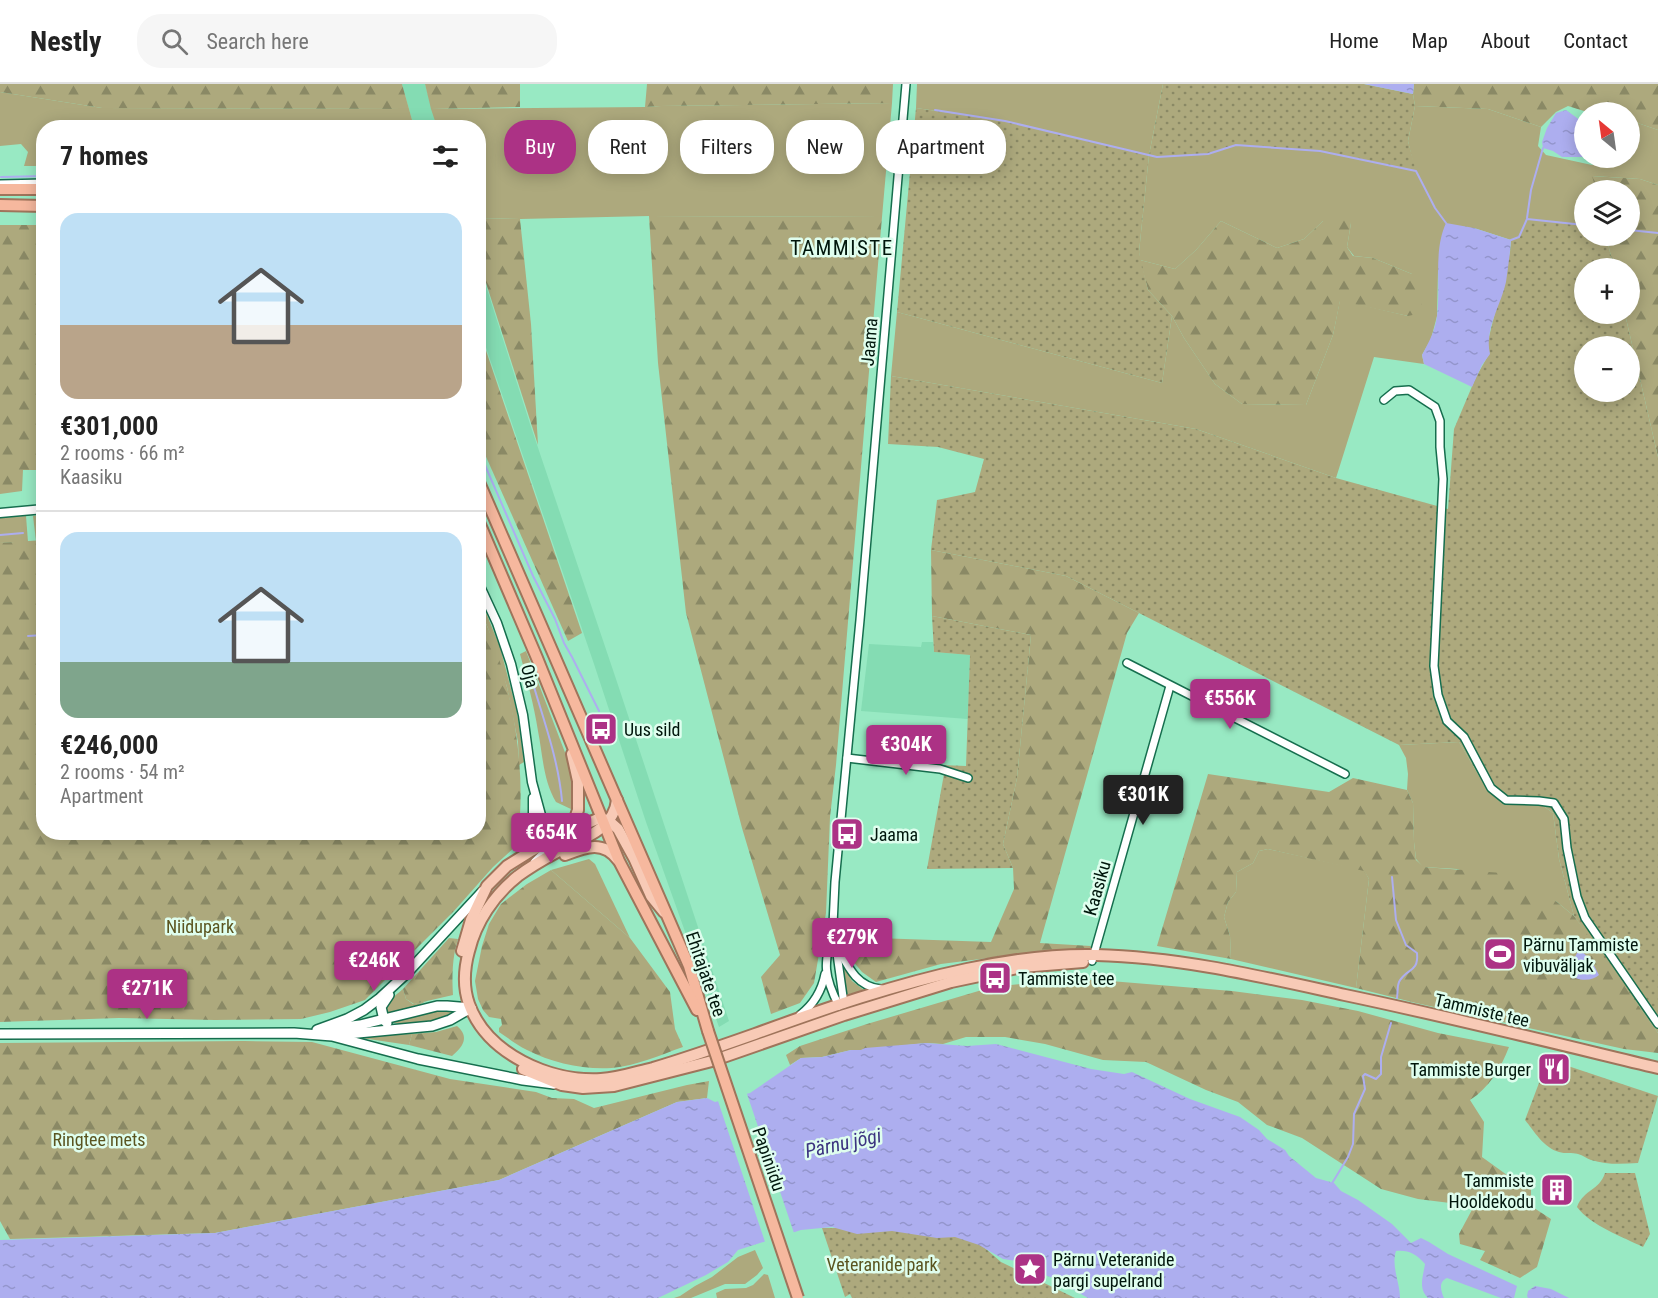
<!DOCTYPE html>
<meta charset="utf-8">
<style>
body{margin:0;font-family:"Roboto Condensed",sans-serif;background:#f6f6f6;color:#222;height:100vh;display:flex;flex-direction:column;font-size:22px;white-space:nowrap}
*{box-sizing:border-box;margin:0}
p{font-size:20px;color:#767676}
.icon{flex:none;width:33px;height:33px;fill:none;stroke:currentColor;stroke-width:2;stroke-linecap:round;stroke-linejoin:round}
.map{position:relative;flex:1;overflow:hidden}
.panel{position:absolute;left:36px;top:36px;width:450px;height:720px;display:flex;flex-direction:column;background:#fff;border-radius:24px;box-shadow:0 3px 15px #0003}
.panel>*{flex:none}
.banner{position:absolute;left:504px;top:36px;width:570px;height:54px;display:flex;gap:12px}
.needle{width:39px;rotate:331deg}
.fabs{position:absolute;left:1574px;top:18px;display:grid;gap:12px}
.fabs a{display:grid;place-items:center;width:66px;height:66px;border-radius:50%;background:#fff;box-shadow:0 3px 15px #0003;font-size:30px}
.price{position:absolute;translate:-50% -51px;padding:0 14px;border-radius:6px;background:#ac3285;color:#fff;font-size:20px;line-height:39px;filter:drop-shadow(0 2px 3px #0008)}
.price::after{content:'';position:absolute;left:50%;top:36px;width:18px;height:14px;margin-left:-9px;background:inherit;clip-path:polygon(0 0,100% 0,50% 100%)}
.price.on{background:#222;color:#fff}
ul{padding:0;list-style:none}
li{display:grid;align-content:center;gap:12px;height:318px;padding:0 24px}
li+li{border-top:2px solid #e0e0e0}
li span{display:grid;place-items:center;height:186px;border-radius:18px;color:#555}
li>.icon{margin-inline-start:auto}
span .icon{width:108px;height:108px;fill:#fffc;stroke-width:1}
li b{font-size:26px}
h2{display:flex;justify-content:space-between;align-items:center;height:72px;padding:0 24px;font-size:26px}
.tag{padding:0 21px;border-radius:24px;background:#fff;box-shadow:0 3px 15px #0003;font-size:21px;line-height:54px}
.tag.on{background:#ac3285;color:#fff}
header{display:flex;align-items:center;gap:36px;box-sizing:border-box;height:84px;padding:0 30px;background:#fff;border-bottom:2px solid #e0e0e0}
header strong{font-size:28px}
nav{display:flex;gap:33px;margin-inline-start:auto;font-size:21px}
.search{width:420px;height:54px;background:#f6f6f6;display:flex;align-items:center;gap:15px;box-sizing:border-box;padding:0 21px;border-radius:24px;color:#767676;font-size:22px}
.map>svg:first-child{display:block}
.built{fill:#84dcb3}
.grass{fill:#ada97d}
.forest{fill:url(#forest-firs)}
.park{fill:url(#park-dots);fill-rule:evenodd}
.water{fill:url(#water-ripples)}
.pier{fill:#98e9c3}
.lines{fill:none;stroke-linecap:round;stroke-linejoin:round}
.stream{stroke:#adaeef;stroke-width:2}
.minor-casing{stroke:#166e4e;stroke-width:10}
.tertiary-casing{stroke:#166e4e;stroke-width:11}
.secondary-casing{stroke:#166e4e;stroke-width:12}
.primary-casing{stroke:#9f745b;stroke-width:14}
.trunk-casing{stroke:#9f745b;stroke-width:14}
.minor{stroke:#fff;stroke-width:7}
.tertiary{stroke:#fff;stroke-width:8}
.secondary{stroke:#fff;stroke-width:9}
.primary{stroke:#f8cab6;stroke-width:10}
.trunk{stroke:#f6b89e;stroke-width:10}
.trunk-bridge-casing{stroke:#9f745b;stroke-width:14;stroke-linecap:butt}
.trunk-bridge{stroke:#f6b89e;stroke-width:10}
.labels{text-anchor:middle;dominant-baseline:central;stroke-width:5;stroke-linejoin:round;paint-order:stroke}
.street-label{font-size:18px;fill:#00160c;stroke:#dffeee}
.poi-label{font-size:18px;fill:#00160c;stroke:#dffeee;text-anchor:start}
.park-label{font-size:18px;fill:#5a541f;stroke:#dffeee}
.water-label{font-size:20px;font-style:italic;fill:#3c3480;stroke:#dffeee}
.quarter-label{font-size:21px;letter-spacing:1.5px;fill:#00160c;stroke:#dffeee}
</style>
<header>
<strong>Nestly</strong>
<div class="search"><svg class="icon" aria-label="search" viewBox="0 0 24 24"><circle cx="10" cy="10" r="6"/><path d="M15 15l6 6"/></svg>Search here</div>
<nav><a>Home</a><a>Map</a><a>About</a><a>Contact</a></nav>
</header>
<div class="map">
<svg width="1658" height="1214" viewBox="0 0 1658 1214">
<defs>
<pattern id="forest-firs" width="22" height="20" patternUnits="userSpaceOnUse" patternTransform="scale(1.5)"><rect width="22" height="20" fill="#ada97d"/><path d="M5 1l3.5 6h-7zM16 11l3.5 6h-7z" fill="#8a8965"/></pattern>
<pattern id="park-dots" width="8" height="8" patternUnits="userSpaceOnUse" patternTransform="scale(1.5)"><rect width="8" height="8" fill="#ada97d"/><path d="M2 2h.1M6 6h.1" fill="none" stroke="#8a8965" stroke-width="1.8" stroke-linecap="round"/></pattern>
<pattern id="water-ripples" width="26" height="14" patternUnits="userSpaceOnUse" patternTransform="scale(1.5)"><rect width="26" height="14" fill="#adaeef"/><path d="M2 4q2-2 4 0t4 0M15 11q2-2 4 0t4 0" fill="none" stroke="#9395cc"/></pattern>
</defs>
<rect width="100%" height="100%" fill="#98e9c3"/>
<g class="built">
<path d="M402,0h23l12,43h-23z"/>
<path d="M478,177l52,163 87,258 112,339 -10,6 -73,-205 -52,-158 -115,-337z"/>
<path d="M922,558h11l1,10 36,3 -2,64 -107,-8 8,-67 52,3z"/>
</g>
<g class="grass">
<path d="M917,0h246l-14,71 59,-1 28,-9 84,6 95,20 -7,-30 7,-35 73,3 53,18 -3,19 8,9 46,10 10,-5 1,-2h26v-38l29,10v55l-18,-6 -47,-3 3,14h-12v35l-34,-4 -27,8 -4,8 -8,3 -37,-12 -36,43 -1,45 -6,23 -9,16 2,9 -50,-7 -38,121 -140,-49 -305,-53 6,-64 265,71 10,-67 12,22 31,46 27,20 64,1 27,-70 7,-35 68,16 4,-42 -39,-16 -19,-2 -7,-9 4,-24 -28,-2 -19,18 -27,9 -56,-27 -25,29 -21,19 -35,-9 -1,-8 10,-97 -143,-34 -90,-13z"/>
<path d="M0,8l102,16 307,1 5,18 -370,1 -1,38h-19l4,-14 -7,-8 -21,2z"/>
<path d="M892,19l-10,114 -233,-1 -129,3 -41,-1 -1,-90 -41,-1 -6,-18 214,-2 16,-1z"/>
<path d="M43,431v25l-7,1 -3,-25z"/>
<path d="M26,432l2,26 -28,1v-25z"/>
<path d="M478,509l22,54 17,65 7,50 -5,3 -1,-23 -11,-55 -19,-59 -9,-20z"/>
<path d="M526,567l45,117 2,16v26l-17,-8c-13,-22 -13,-46 -18,-71 -4,-26 -11,-51 -18,-77z"/>
<path d="M1459,658l29,49 16,14h38l11,8 6,46 15,57 -17,-14 -100,-33 -34,-2 -7,-8 -2,-17 -1,-39 -6,-13 1,-16 -2,-16 -7,-13z"/>
<path d="M1268,765l96,21 5,9 -13,109 -125,-29 -1,-23 -6,-19 4,-15 8,-10 1,-20 16,-9 6,-12z"/>
<path d="M589,775l6,5 35,74 -79,-68z"/>
<path d="M842,879l10,18 12,9 -18,5z"/>
<path d="M403,905l3,10 7,5 14,-3 -13,6 -26,8c-5,-12 7,-19 15,-26z"/>
<path d="M442,925l14,2 1,1c-16,11 -47,16 -65,10z"/>
<path d="M412,950l-3,11 -61,-9z"/>
<path d="M755,1166l8,18 -6,7 -12,9h-20l-34,14h-17l6,-2 15,-10 17,-9 26,-20z"/>
<path d="M764,1190l4,1 7,23h-58l-1,-5 9,-4 21,-1 7,-3z"/>
</g>
<g class="forest">
<path d="M0,0h402l7,25 -307,-1 -102,-16z"/>
<path d="M425,0h95v23l-89,2z"/>
<path d="M647,0h246l-1,19 -231,3 -16,1z"/>
<path d="M1414,0h244v46l-29,-10v-8h-42l-19,-6 -12,6 -15,15 -53,-18 -73,-3 -2,-12z"/>
<path d="M1592,92l48,3 18,6v272l-33,-143h4v-46h-15l-8,-32h23v-46h-33z"/>
<path d="M649,132l233,1 -46,548 -6,52 -4,96 -12,70 -14,20 -29,11 -10,-37 19,-22 -38,-127 -56,-215 -28,-250z"/>
<path d="M1339,132l12,7 -4,24 6,9 20,2 39,16 7,9 3,26 -5,5 -9,2 -68,-15 -7,34 -27,70 -64,-1 -27,-20 -31,-46 -12,-22 -24,-26 -8,-30 35,9 21,-19 25,-29 56,27 27,-9 19,-18z"/>
<path d="M479,134l41,1 11,105 7,121 -59,-184z"/>
<path d="M0,141h44v221l-3,24h-18l-1,21 -22,3z"/>
<path d="M478,243l104,306 -14,8 -89,-200z"/>
<path d="M43,456l1,292h434l1,-224c29,60 45,140 41,207 -1,11 -3,22 -5,32l-22,20 -39,44 -89,89 -35,12 -29,7 -86,1 -96,-2 -119,4v-479z"/>
<path d="M931,466l135,26 73,37 -12,20 -87,310 51,3 -1,5 -63,2 -86,11 -65,18 -14,-10 -10,-12 10,-15 14,-7 115,4 23,-53 -1,-21 -10,-24 14,-66 14,-143 -99,-19z"/>
<path d="M1208,690l121,18 24,-14 54,12 6,13 1,39 2,18 8,7 78,6 55,29 17,14 19,25 65,92v20l-34,-4 -208,-46 -60,-15 13,-109 -5,-8 -96,-22 -9,2 -6,12 -16,9 -1,20 -8,10 -4,15 6,19 1,23 -74,-13z"/>
<path d="M551,786l79,68 40,54 5,37 8,18c-23,8 -47,19 -71,21 -28,2 -60,-5 -85,-18 -10,-5 -19,-12 -28,-18v-4l3,-3 -1,-6 -12,-2 -6,-7 -5,-11 -3,-18 7,-35 7,-22 12,-20 26,-20z"/>
<path d="M449,854l9,1c-6,19 -6,37 -5,56l-39,9 -8,-5 -3,-10z"/>
<path d="M1057,896h41l134,11 70,9 56,11 80,22 71,14c-8,21 -20,41 -39,53l14,22 -2,35 25,18 24,14v17l20,13 -14,48 -17,11 -40,-18 5,-9 -25,-7 -1,-10 15,-28 -56,-7 -37,-10 -79,-51 -35,-13 -29,-23 -32,-12 -60,-28 -43,-2 -58,-16 -40,-7h-39l-23,7 -17,-1 -65,7h-10l-29,7 -21,1 -11,7 -4,-10 14,-9 67,-22 125,-37z"/>
<path d="M457,942c13,11 6,21 -5,30l-43,-11 3,-11 24,-2z"/>
<path d="M244,957l68,1 138,37 86,13 16,6 22,1 20,9 93,-23 22,-4 -2,17 -30,4 -178,78 -284,53 -205,6 -10,-18v-178z"/>
</g>
<g class="park">
<path d="M1163,0h201l49,10 2,12 -7,35 8,30 -96,-20 -84,-6 -28,9 -31,2 -28,-1 -10,97 9,38 24,26 -10,67 -265,-71 19,-204 90,13 143,34z"/>
<path d="M1527,135l57,6v11h22l8,32h-30v46h41l33,143v576l-84,-117 -15,-57 -6,-46 -11,-8h-38l-16,-14 -29,-49 -60,3 -333,-169 -135,-26 6,-50 38,-8 9,-33 -46,-12 -50,-3 3,-68 305,53 140,49 112,31 6,-80 22,-52 13,-23 -2,-9 23,-93 1,-12 8,-3zM1584,262h45v46h-45z"/>
<path d="M932,532l99,19 -14,143 -14,66 10,24 -86,1 17,-95 -3,-9 25,1 4,-111 -36,-3z"/>
<path d="M1565,981l93,31 -20,67c-16,1 -31,2 -47,-3 -4,-1 -8,-5 -13,-6 -6,-2 -13,0 -19,-2 -15,-4 -25,-21 -34,-32l17,-45 20,4z"/>
<path d="M1605,1089h30l15,61 -7,13c-20,-10 -53,-22 -66,-40 7,-18 22,-16 28,-34z"/>
<path d="M822,1144h45l104,8 30,26 74,36h-223l-2,-4 -5,3z"/>
</g>
<g class="water">
<path d="M1364,0h50l-1,10z"/>
<path d="M1566,26l18,13v34h-22l-9,-6 -10,-3 -1,-6 5,-14 9,-15z"/>
<path d="M1446,139l28,5 37,12c-1,14 -3,28 -5,42 -5,23 -22,48 -16,72l-8,11 -10,22 -48,-23 -2,-9c7,-13 13,-24 15,-39 4,-31 -4,-64 9,-93z"/>
<path d="M1579,865l12,11 8,15c-7,7 -23,6 -30,-1l5,-15z"/>
<path d="M926,959l41,3 29,-2 95,25 33,5 8,-2 58,27 50,18 19,13 8,9 18,11 4,6 27,22 18,5 7,8 17,9 34,24 19,19 10,-5 8,4 19,12 69,32 -3,12h-13l-54,-20c-9,4 -6,13 -3,20h-16c-10,-10 -5,-21 -3,-34 -9,-10 -16,-14 -29,-13 -5,16 4,31 4,47h-312l-35,-20 -17,-6 -13,-10 -20,-3 -24,-14 -24,-8 -18,1 -45,-7 -35,3 -25,-7 -31,3 -63,20 -10,12 -22,13 -48,23h-658v-58l215,-7 284,-53 178,-78 30,-4 8,4 35,-9 51,-35 21,-1 29,-7h10l4,-2z"/>
<path d="M1535,1202l16,3 18,9h-41l-1,-2 1,-5z"/>
</g>
<path class="pier" d="M746,1007l49,145 -29,9 -49,-147z"/>
<g class="lines">
<g class="stream">
<path d="M935,26l70,11 152,36 51,-3 28,-9 84,6 96,20 19,37 11,15"/>
<path d="M1,93l43,-1"/>
<path d="M1527,134l4,-28 12,-42"/>
<path d="M1629,146l29,3"/>
<path d="M1511,156l8,-3 8,-18 57,6"/>
<path d="M478,365l55,127 22,43 9,24 8,14 27,54"/>
<path d="M0,451l23,-2"/>
<path d="M478,540h6"/>
<path d="M28,552l16,-1"/>
<path d="M528,582c12,45 30,89 34,135"/>
<path d="M1392,793l4,43 10,25 11,8c2,20 -11,15 -18,29 -2,5 -1,10 -2,16"/>
<path d="M1331,1101l17,-28 5,-13 1,-30 11,-25 -2,-13 2,-2 11,5 5,-5v-17l10,-34"/>
</g>
<defs>
<g id="minor">
<path d="M0,100l44,-1"/>
<path d="M1384,316l11,-9 14,-1 26,17 5,14v26l3,32 -9,187 4,29 9,26 17,16 27,51 15,12 33,1 15,2 10,16 3,29 10,49 8,21 73,106"/>
<path d="M1127,579l218,111"/>
<path d="M847,674l93,11 28,9"/>
<path d="M832,846c-8,34 -9,45 7,76"/>
<path d="M839,866c10,19 19,37 42,39"/>
<path d="M1092,877l78,-275"/>
<path d="M844,920l-11,-79 2,-43 25,-262 46,-536"/>
<path d="M800,931c13,-10 22,-25 25,-41"/>
</g>
<g id="tertiary">
<path d="M0,429l44,-4"/>
<path d="M478,498l19,41 14,41 12,51 9,67 16,59 -3,11 -10,10"/>
<path d="M531,767l2,-17v-36"/>
</g>
<g id="secondary">
<path d="M387,939l-3,-3 -3,-13 8,-12"/>
<path d="M329,945l31,-4 77,-19h10l24,2"/>
<path d="M317,946l30,-11 17,-9 16,-12 27,-25 76,-82"/>
<path d="M0,950l294,-1 38,3 86,23 105,21 31,4"/>
<path d="M337,951l95,-9 18,-6 21,-12"/>
</g>
<g id="primary">
<path d="M617,716c-3,30 -36,39 -60,52 -13,7 -27,15 -39,24 -24,19 -42,46 -49,75 -5,18 -6,36 0,53 18,50 81,78 132,75 18,-1 35,-7 52,-11 34,-10 68,-22 102,-34 69,-25 140,-50 212,-65 42,-9 86,-15 129,-14 84,2 167,22 249,40 105,22 209,48 313,73"/>
<path d="M571,746l7,-20v-29l-6,-27"/>
<path d="M565,771c21,-8 38,-15 53,5"/>
<path d="M462,867l9,-31 16,-34 20,-20 24,-15 40,-21 29,-12 9,3 9,8 16,29 17,38 13,16"/>
<path d="M523,985l39,16 21,3 31,-2 98,-25 132,-46 107,-33 71,-15 61,-5"/>
</g>
<g id="trunk">
<path d="M0,105h44"/>
<path d="M0,121l44,1"/>
<path d="M478,396l211,486 19,65"/>
<path d="M478,436l59,138 82,203 78,149"/>
</g>
</defs>
<use href="#minor" class="minor-casing"/>
<use href="#tertiary" class="tertiary-casing"/>
<use href="#secondary" class="secondary-casing"/>
<use href="#primary" class="primary-casing"/>
<use href="#trunk" class="trunk-casing"/>
<use href="#minor" class="minor"/>
<use href="#tertiary" class="tertiary"/>
<use href="#secondary" class="secondary"/>
<use href="#primary" class="primary"/>
<use href="#trunk" class="trunk"/>
<defs>
<path id="trunk-bridge" d="M708,947l90,267"/>
</defs>
<use href="#trunk-bridge" class="trunk-bridge-casing"/>
<use href="#trunk-bridge" class="trunk-bridge"/>
</g>
<defs>
<symbol id="bus-square" viewBox="-11 -11 22 22"><rect x="-9" y="-9" width="18" height="18" rx="4" fill="#ac3285" stroke="#dffeee"/><path d="M-5-6H5V4H4V6H2V4H-2V6H-4V4H-5ZM-3.5-4V0h7V-4ZM-3.5 1.2v1.5H-2V1.2ZM2 1.2v1.5H3.5V1.2Z" fill="#fff"/></symbol>
<symbol id="stadium-square" viewBox="-11 -11 22 22"><rect x="-9" y="-9" width="18" height="18" rx="4" fill="#ac3285" stroke="#dffeee"/><path d="M0-5a6.5 5 0 1 0 0 10a6.5 5 0 1 0 0-10ZM-3.5-1.8h7v3.6h-7Z" fill="#fff"/></symbol>
<symbol id="restaurant-square" viewBox="-11 -11 22 22"><rect x="-9" y="-9" width="18" height="18" rx="4" fill="#ac3285" stroke="#dffeee"/><path d="M-5-6h1v4h1v-4h1v4h1v-4h1v5L-1.5 .5V6h-2V.5L-5-1ZM5-6V6H3V1.5H1.5Q1.5-4 5-6Z" fill="#fff"/></symbol>
<symbol id="building-square" viewBox="-11 -11 22 22"><rect x="-9" y="-9" width="18" height="18" rx="4" fill="#ac3285" stroke="#dffeee"/><path d="M-4-6H4V6H1V3H-1V6H-4ZM-2.5-4.3h1.7v1.8h-1.7ZM.8-4.3h1.7v1.8H.8ZM-2.5-1h1.7V.8h-1.7ZM.8-1h1.7V.8H.8Z" fill="#fff"/></symbol>
<symbol id="sight-square" viewBox="-11 -11 22 22"><rect x="-9" y="-9" width="18" height="18" rx="4" fill="#ac3285" stroke="#dffeee"/><path d="M0-6L1.8-2.2L6-1.7L2.9 1.2L3.7 5.4L0 3.3L-3.7 5.4L-2.9 1.2L-6-1.7L-1.8-2.2Z" fill="#fff"/></symbol>
</defs>
<g fill-rule="evenodd">
<use href="#bus-square" x="582" y="626" width="38" height="38"/>
<use href="#bus-square" x="828" y="731" width="38" height="38"/>
<use href="#stadium-square" x="1481" y="851" width="38" height="38"/>
<use href="#bus-square" x="976" y="875" width="38" height="38"/>
<use href="#restaurant-square" x="1535" y="966" width="38" height="38"/>
<use href="#building-square" x="1538" y="1087" width="38" height="38"/>
<use href="#sight-square" x="1011" y="1166" width="38" height="38"/>
</g>
<g class="labels">
<g class="street-label">
<text transform="translate(869 258) rotate(-85)">Jaama</text>
<text transform="translate(530 592) rotate(75)">Oja</text>
<text transform="translate(1097 804) rotate(-74)">Kaasiku</text>
<text transform="translate(706 890) rotate(71)">Ehitajate tee</text>
<text transform="translate(1482 926) rotate(13)">Tammiste tee</text>
<text transform="translate(769 1075) rotate(71)">Papiniidu</text>
</g>
<g class="poi-label">
<text x="624" y="645">Uus sild</text>
<text x="870" y="750">Jaama</text>
<text x="1523" y="860">Pärnu Tammiste<tspan x="1523" dy="21">vibuväljak</tspan></text>
<text x="1018" y="894">Tammiste tee</text>
<text x="1531" y="985" text-anchor="end">Tammiste Burger</text>
<text x="1534" y="1096" text-anchor="end">Tammiste<tspan x="1534" dy="21">Hooldekodu</tspan></text>
<text x="1053" y="1175">Pärnu Veteranide<tspan x="1053" dy="21">pargi supelrand</tspan></text>
</g>
<g class="park-label">
<text x="200" y="842">Niidupark</text>
<text x="99" y="1055">Ringtee mets</text>
<text x="882" y="1180">Veteranide park</text>
</g>
<g class="water-label">
<text transform="translate(843 1059) rotate(-12)">Pärnu jõgi</text>
</g>
<g class="quarter-label">
<text x="842" y="164">TAMMISTE</text>
</g>
</g>
</svg>
<div class="fabs">
<a><svg class="needle" viewBox="-14 -14 28 28"><path d="M0-13l5 13h-10z" fill="#e53935"/><path d="M0 13l5-13h-10z" fill="#767676"/></svg></a>
<a><svg class="icon" aria-label="layers" viewBox="0 0 24 24"><path d="M12 4l9 5-9 5-9-5zM3 14l9 5 9-5"/></svg></a>
<a>+</a>
<a>−</a>
</div>
<b class="price" style="left:1230px;top:646px">€556K</b>
<b class="price" style="left:906px;top:692px">€304K</b>
<b class="price on" style="left:1143px;top:742px">€301K</b>
<b class="price" style="left:551px;top:780px">€654K</b>
<b class="price" style="left:852px;top:885px">€279K</b>
<b class="price" style="left:374px;top:908px">€246K</b>
<b class="price" style="left:147px;top:936px">€271K</b>
<div class="banner">
<a class="tag on">Buy</a>
<a class="tag">Rent</a>
<a class="tag">Filters</a>
<a class="tag">New</a>
<a class="tag">Apartment</a>
</div>
<section class="panel">
<h2>7 homes<svg class="icon" aria-label="filters" viewBox="0 0 24 24"><path d="M4 7h16M4 17h16"/><circle cx="9" cy="7" r="2"/><circle cx="15" cy="17" r="2"/></svg></h2>
<ul>
<li><span style="background:linear-gradient(#bfe0f5 60%,#b9a48a 0)"><svg class="icon" aria-label="home" viewBox="0 0 24 24"><path d="M3 11l9-7 9 7M6 9v11h12V9"/></svg></span><div><b>€301,000</b><p>2 rooms · 66 m²</p><p>Kaasiku</p></div></li>
<li><span style="background:linear-gradient(#bfe0f5 70%,#7fa58c 0)"><svg class="icon" aria-label="home" viewBox="0 0 24 24"><path d="M3 11l9-7 9 7M6 9v11h12V9"/></svg></span><div><b>€246,000</b><p>2 rooms · 54 m²</p><p>Apartment</p></div></li>
</ul>
</section>
</div>
